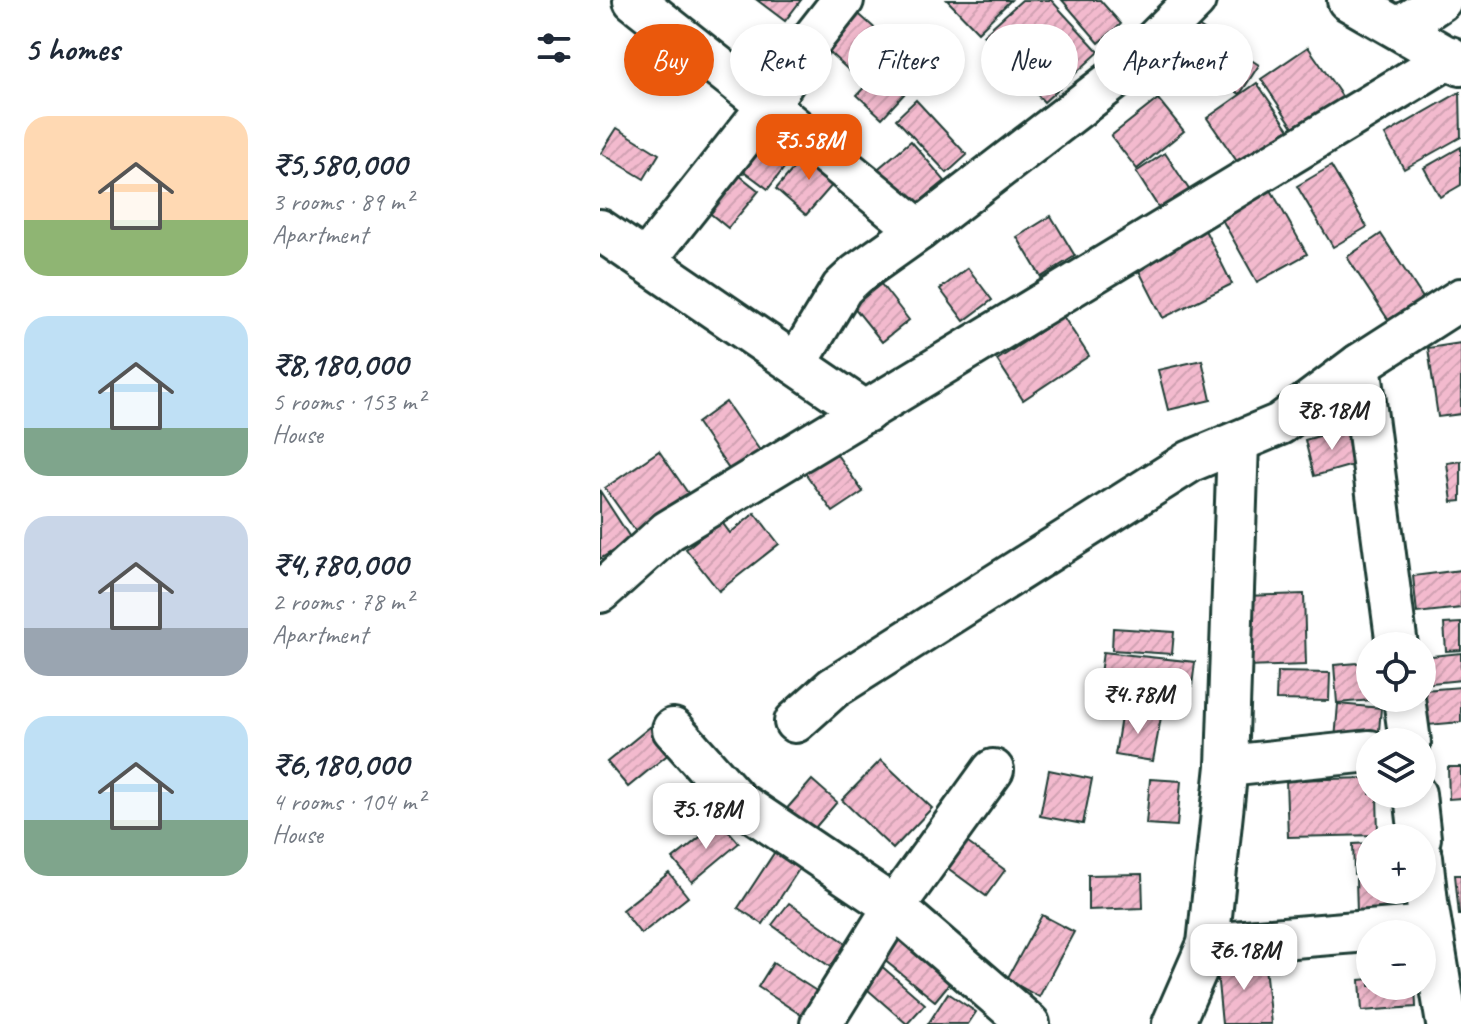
<!DOCTYPE html>
<meta charset="utf-8">
<style>
body{margin:0;font-family:Caveat,sans-serif;background:#f2f2f3;color:#1f2937;height:100vh;display:flex;flex-direction:column;font-size:30px;white-space:nowrap}
*{box-sizing:border-box;margin:0}
p{font-size:26px;color:#747a83}
.icon{flex:none;width:44px;height:44px;fill:none;stroke:currentColor;stroke-width:2;stroke-linecap:round;stroke-linejoin:round}
.map{position:relative;flex:1;overflow:hidden}
.drawer{display:flex;flex-direction:column;background:#fff;width:600px}
.drawer>*{flex:none}
.top-card{position:absolute;left:24px;top:24px;width:716px;height:72px;display:flex;gap:16px}
.buttons{position:absolute;left:756px;top:632px;display:grid;gap:16px}
.buttons a{display:grid;place-items:center;width:80px;height:80px;border-radius:50%;background:#fff;box-shadow:0 4px 12px #0003;font-size:40px}
.price{position:absolute;translate:-50% -68px;padding:0 18px;border-radius:16px;background:#fff;color:#222;font-size:26px;line-height:52px;filter:drop-shadow(0 2px 4px #0008)}
.price::after{content:'';position:absolute;left:50%;top:48px;width:24px;height:18px;margin-left:-12px;background:inherit;clip-path:polygon(0 0,100% 0,50% 100%)}
.price.on{background:#ea580c;color:#fff}
ul{padding:0;list-style:none}
li{display:flex;align-items:center;gap:24px;height:200px;padding:0 24px}
li span{display:grid;place-items:center;flex:none;width:224px;height:160px;border-radius:24px;color:#555}
li>.icon{margin-inline-start:auto}
span .icon{width:96px;height:96px;fill:#fffc;stroke-width:1}
li b{font-size:34px}
h2{display:flex;justify-content:space-between;align-items:center;height:96px;padding:0 24px;font-size:34px}
.tag{padding:0 28px;border-radius:36px;background:#fff;box-shadow:0 4px 12px #0003;font-size:28px;line-height:72px}
.tag.on{background:#ea580c;color:#fff}
main{display:flex;flex:1;min-height:0}
.map>svg:first-child{display:block}
.building{fill:url(#building-hatch);stroke:#1f3d34;stroke-width:2}
.lines{fill:none;stroke-linecap:round;stroke-linejoin:round}
.minor-casing{stroke:#1f3d34;stroke-width:46}
.minor{stroke:#fff;stroke-width:40}
</style>
<main>
<section class="drawer">
<h2>5 homes<svg class="icon" aria-label="filters" viewBox="0 0 24 24"><path d="M4 7h16M4 17h16"/><circle cx="9" cy="7" r="2"/><circle cx="15" cy="17" r="2"/></svg></h2>
<ul>
<li><span style="background:linear-gradient(#ffd9b3 65%,#8fb573 0)"><svg class="icon" aria-label="home" viewBox="0 0 24 24"><path d="M3 11l9-7 9 7M6 9v11h12V9"/></svg></span><div><b>₹5,580,000</b><p>3 rooms · 89 m²</p><p>Apartment</p></div></li>
<li><span style="background:linear-gradient(#bfe0f5 70%,#7fa58c 0)"><svg class="icon" aria-label="home" viewBox="0 0 24 24"><path d="M3 11l9-7 9 7M6 9v11h12V9"/></svg></span><div><b>₹8,180,000</b><p>5 rooms · 153 m²</p><p>House</p></div></li>
<li><span style="background:linear-gradient(#c9d6e8 70%,#9aa5b1 0)"><svg class="icon" aria-label="home" viewBox="0 0 24 24"><path d="M3 11l9-7 9 7M6 9v11h12V9"/></svg></span><div><b>₹4,780,000</b><p>2 rooms · 78 m²</p><p>Apartment</p></div></li>
<li><span style="background:linear-gradient(#bfe0f5 65%,#7fa58c 0)"><svg class="icon" aria-label="home" viewBox="0 0 24 24"><path d="M3 11l9-7 9 7M6 9v11h12V9"/></svg></span><div><b>₹6,180,000</b><p>4 rooms · 104 m²</p><p>House</p></div></li>
</ul>
</section>
<div class="map">
<svg width="861" height="1024" viewBox="0 0 861 1024">
<defs>
<pattern id="building-hatch" width="6" height="6" patternUnits="userSpaceOnUse" patternTransform="scale(2)"><rect width="6" height="6" fill="#f3bace"/><path d="M-1 1l2-2M0 6l6-6M5 7l2-2" fill="none" stroke="#d0a1b2"/></pattern>
</defs>
<rect width="100%" height="100%" fill="#fff"/>
<filter id="ink" filterUnits="userSpaceOnUse"><feTurbulence type="fractalNoise" baseFrequency=".0125" numOctaves="2"/><feDisplacementMap in="SourceGraphic" scale="16" xChannelSelector="R" yChannelSelector="G"/><feConvolveMatrix kernelMatrix="1 2 1 2 8 2 1 2 1" color-interpolation-filters="sRGB"/></filter>
<g filter="url(#ink)">
<g class="building">
<path d="M157,0h44l-16,21z"/>
<path d="M347,0h64l-33,32z"/>
<path d="M422,0h29l48,52 -55,50 -61,-67z"/>
<path d="M462,0h38l21,24 -22,19z"/>
<path d="M252,8l46,41 -33,36 -46,-42z"/>
<path d="M590,21l69,44 -19,29 -68,-44z"/>
<path d="M708,47l38,55 -48,32 -37,-55z"/>
<path d="M293,56l25,23 -36,39 -25,-23z"/>
<path d="M657,83l36,52 -50,35 -36,-52z"/>
<path d="M860,92l1,45 -57,32 -19,-34z"/>
<path d="M558,99l26,32 -47,38 -26,-33z"/>
<path d="M316,100l51,55 -20,18 -51,-54z"/>
<path d="M169,123l31,24 -32,42 -31,-23z"/>
<path d="M17,128l42,26 -15,25 -43,-26z"/>
<path d="M311,141l34,40 -39,32 -33,-40z"/>
<path d="M861,147v38l-21,12 -16,-29z"/>
<path d="M211,148l30,27 -35,40 -30,-26z"/>
<path d="M565,153l27,41 -30,19 -26,-41z"/>
<path d="M125,164l34,27 -31,37 -33,-27z"/>
<path d="M731,166l36,61 -34,20 -36,-61z"/>
<path d="M670,188l37,66 -50,28 -37,-66z"/>
<path d="M451,216l24,40 -34,21 -24,-40z"/>
<path d="M605,230l27,54 -69,34 -27,-53z"/>
<path d="M781,234l48,73 -34,23 -48,-73z"/>
<path d="M368,268l24,32 -28,21 -24,-32z"/>
<path d="M281,284l28,36 -27,22 -29,-36z"/>
<path d="M463,316l26,40 -66,44 -26,-40z"/>
<path d="M861,343v71l-23,3 -10,-69z"/>
<path d="M602,360l9,40 -43,10 -10,-40z"/>
<path d="M126,402l35,50 -30,20 -34,-49z"/>
<path d="M750,427l10,36 -46,13 -9,-36z"/>
<path d="M233,449l30,43 -30,20 -30,-42z"/>
<path d="M59,451l31,45 -53,37 -32,-45z"/>
<path d="M861,461v40l-9,1 -5,-39z"/>
<path d="M0,491l31,48 -31,20z"/>
<path d="M155,513l24,31 -60,47 -33,-42 35,-28 9,12z"/>
<path d="M861,570v38l-44,5 -4,-37z"/>
<path d="M704,594l2,71 -60,2 -2,-71z"/>
<path d="M861,623v27l-15,1 -2,-27z"/>
<path d="M513,628l61,4 -2,22 -60,-4z"/>
<path d="M503,652l92,10 -3,24 -92,-12z"/>
<path d="M861,653v27l-39,4v-27z"/>
<path d="M770,662v36h27l-60,5 -3,-38z"/>
<path d="M677,672l53,1 -1,28 -53,-1z"/>
<path d="M861,687v35l-33,3 -4,-35z"/>
<path d="M738,704l43,4 -3,34 -43,-2z"/>
<path d="M522,711l39,6 -8,44 -38,-6z"/>
<path d="M50,727l21,25 -43,35 -21,-25z"/>
<path d="M281,760l51,48 -39,41 -51,-49z"/>
<path d="M848,767h13v31l-12,1z"/>
<path d="M449,770l43,9 -9,45 -43,-8z"/>
<path d="M770,778v16h7l1,41 -90,2 -2,-57z"/>
<path d="M550,779l31,2 -4,45 -31,-2z"/>
<path d="M212,780l25,22 -28,33 -26,-22z"/>
<path d="M120,821l19,22 -47,39 -19,-23z"/>
<path d="M357,835l48,35 -19,26 -48,-35z"/>
<path d="M770,843v30l-16,1 -1,-30z"/>
<path d="M180,844l25,16 -42,64 -25,-16z"/>
<path d="M69,873l19,24 -47,37 -19,-24z"/>
<path d="M542,874l1,34 -55,2v-35z"/>
<path d="M855,875h6v40h-2z"/>
<path d="M770,878v12h47l1,20 -61,3 -1,-34z"/>
<path d="M189,903l64,45 -17,23 -64,-46z"/>
<path d="M442,915l32,17 -35,65 -32,-18z"/>
<path d="M307,930l52,42 -24,29 -52,-42z"/>
<path d="M664,957l7,67h-49l-6,-62z"/>
<path d="M173,963l45,29 -15,24 -45,-29z"/>
<path d="M278,963l47,41 -18,20 -47,-41z"/>
<path d="M770,979v7h45l1,21 -54,4 -2,-31z"/>
<path d="M348,993l28,19 -8,12h-40z"/>
</g>
<g class="lines">
<defs>
<g id="minor">
<path d="M34,0l134,106 38,-59 37,-47"/>
<path d="M748,0l113,65"/>
<path d="M799,28l42,-28"/>
<path d="M0,230l266,182"/>
<path d="M45,261l123,-155 151,124 200,-154 76,-76"/>
<path d="M196,364l46,-76 15,-14 62,-44"/>
<path d="M760,364l37,282"/>
<path d="M0,592l68,-61 782,-474"/>
<path d="M804,698l6,44"/>
<path d="M195,722l38,-34 358,-227 89,-37 80,-60 101,-65"/>
<path d="M73,729l64,72 157,106 135,117"/>
<path d="M627,766l143,-15"/>
<path d="M815,794l5,44"/>
<path d="M822,857l5,45 20,122"/>
<path d="M608,944l222,-18"/>
<path d="M221,1024l73,-117 99,-137"/>
<path d="M573,1024l35,-80 19,-178 11,-323"/>
</g>
</defs>
<use href="#minor" class="minor-casing"/>
<use href="#minor" class="minor"/>
</g>
</g>
</svg>
<div class="buttons">
<a><svg class="icon" aria-label="locate" viewBox="0 0 24 24"><circle cx="12" cy="12" r="6"/><path d="M12 2v4M12 18v4M2 12h4M18 12h4"/></svg></a>
<a><svg class="icon" aria-label="layers" viewBox="0 0 24 24"><path d="M12 4l9 5-9 5-9-5zM3 14l9 5 9-5"/></svg></a>
<a>+</a>
<a>−</a>
</div>
<b class="price on" style="left:209px;top:182px">₹5.58M</b>
<b class="price" style="left:732px;top:452px">₹8.18M</b>
<b class="price" style="left:538px;top:736px">₹4.78M</b>
<b class="price" style="left:106px;top:851px">₹5.18M</b>
<b class="price" style="left:644px;top:992px">₹6.18M</b>
<div class="top-card">
<a class="tag on">Buy</a>
<a class="tag">Rent</a>
<a class="tag">Filters</a>
<a class="tag">New</a>
<a class="tag">Apartment</a>
</div>
</div>
</main>
